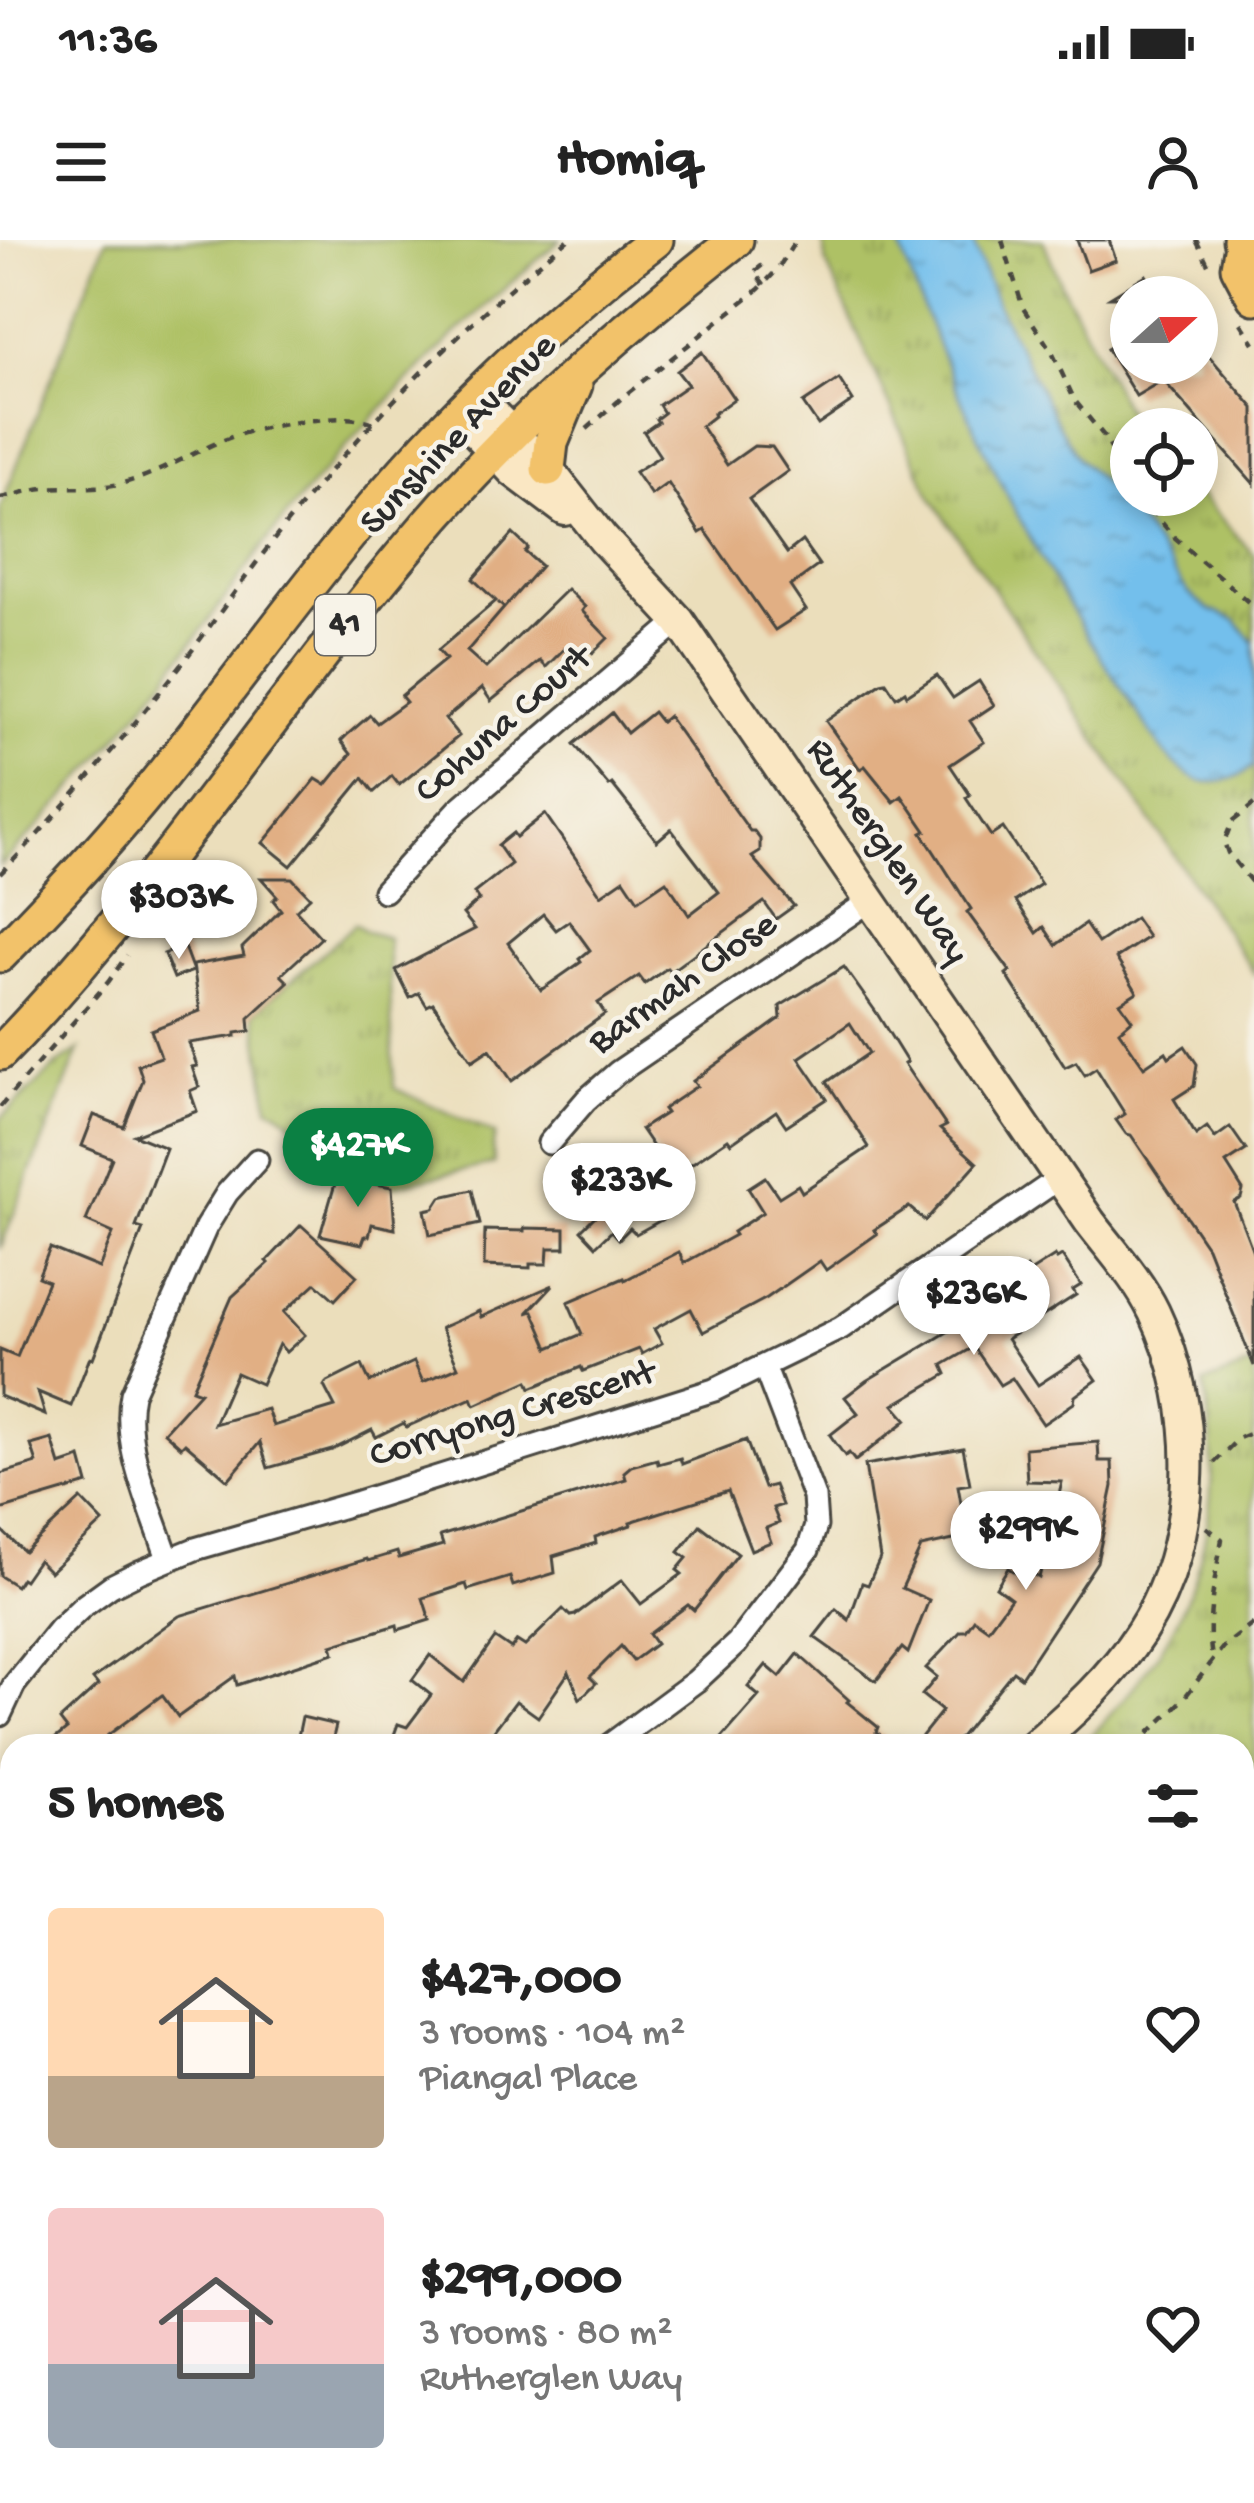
<!DOCTYPE html>
<meta charset="utf-8">
<style>
body{margin:0;font-family:"Gochi Hand",sans-serif;background:#f6f6f6;color:#222;height:100vh;display:flex;flex-direction:column;font-size:45px;white-space:nowrap}
*{box-sizing:border-box;margin:0}
p{font-size:39px;color:#767676}
.icon{flex:none;width:66px;height:66px;fill:none;stroke:currentColor;stroke-width:2;stroke-linecap:round;stroke-linejoin:round}
.map{position:relative;flex:1;overflow:hidden}
.sheet{position:absolute;left:0px;top:1494px;width:1254px;height:771px;display:flex;flex-direction:column;background:#fff;border-radius:36px 36px 0 0;box-shadow:0 6px 18px #0003}
.sheet>*{flex:none}
.needle{width:78px;rotate:69deg}
.fabs{position:absolute;left:1110px;top:36px;display:grid;gap:24px}
.fabs a{display:grid;place-items:center;width:108px;height:108px;border-radius:50%;background:#fff;box-shadow:0 6px 18px #0003;font-size:60px}
.price{position:absolute;translate:-50% -102px;padding:0 27px;border-radius:42px;background:#fff;color:#222;font-size:39px;line-height:78px;filter:drop-shadow(0 3px 6px #0008)}
.price::after{content:'';position:absolute;left:50%;top:72px;width:36px;height:27px;margin-left:-18px;background:inherit;clip-path:polygon(0 0,100% 0,50% 100%)}
.price.current{background:#0b8043;color:#fff}
ul{padding:0;list-style:none}
li{display:flex;align-items:center;gap:36px;height:300px;padding:0 48px}
li span{display:grid;place-items:center;flex:none;width:336px;height:240px;border-radius:12px;color:#555}
li>.icon{margin-inline-start:auto}
span .icon{width:144px;height:144px;fill:#fffc;stroke-width:1}
li b{font-size:51px}
h2{display:flex;justify-content:space-between;align-items:center;height:144px;padding:0 48px;font-size:51px}
.status{display:flex;justify-content:space-between;align-items:center;height:84px;padding:0 60px;background:#fff;direction:ltr}
.status svg{height:33px;fill:currentColor}
header{display:flex;justify-content:space-between;align-items:center;height:156px;padding:0 48px;background:#fff;font-size:54px;font-weight:800}
.map>svg:first-child{display:block}
.green{fill:#aec165;stroke:#6c7648;stroke-width:3}
.park{fill:url(#park-tufts);stroke:#6c7648;stroke-width:3}
.water{fill:url(#water-ripples);stroke:#4f758c;stroke-width:3}
.lines{fill:none;stroke-linecap:round;stroke-linejoin:round}
.stream{stroke:#73bfec;stroke-width:8}
.building{fill:#e1af84;fill-rule:evenodd}
.street-casing{stroke:#484641;stroke-width:27}
.secondary-casing{stroke:#484641;stroke-width:36}
.primary-casing{stroke:#484641;stroke-width:39}
.path{stroke:#484641;stroke-width:4.5;stroke-dasharray:9 9;stroke-linecap:butt}
.street{stroke:#fff;stroke-width:21}
.secondary{stroke:#fae7c3;stroke-width:30}
.primary{stroke:#f2c26a;stroke-width:33}
.labels{text-anchor:middle;dominant-baseline:central;stroke-width:9;stroke-linejoin:round;paint-order:stroke}
.shield{fill:#f7f3e8;stroke:#686764;stroke-width:3}
.shield-label{font-size:36px;font-weight:bold;fill:#2b2b2b}
.street-label{font-size:39px;fill:#2b2b2b;stroke:#f7f3e8}
</style>
<div class="status"><b>11:36</b><svg viewBox="0 0 49 12"><path d="M0 12V9h3v3zM5 12V6h3v6zM10 12V3h3v9zM15 12V0h3v12zM26 1h20v11H26zM47 4h2v5h-2z"/></svg></div>
<header><svg class="icon" aria-label="menu" viewBox="0 0 24 24"><path d="M4 6h16M4 12h16M4 18h16"/></svg>Homiq<svg class="icon" aria-label="person" viewBox="0 0 24 24"><circle cx="12" cy="8" r="4"/><path d="M4 21q1-7 8-7t8 7"/></svg></header>
<div class="map">
<svg width="1254" height="2263" viewBox="0 0 1254 2263">
<defs>
<pattern id="park-tufts" width="24" height="20" patternUnits="userSpaceOnUse" patternTransform="scale(3)"><rect width="24" height="20" fill="#aec165"/><path d="M3 7l-1-3M5 7V3M7 7l1-3M15 17l-1-3M17 17v-4M19 17l1-3" fill="none" stroke="#8e9d53"/></pattern>
<pattern id="water-ripples" width="26" height="14" patternUnits="userSpaceOnUse" patternTransform="scale(3)"><rect width="26" height="14" fill="#73bfec"/><path d="M2 4q2-2 4 0t4 0M15 11q2-2 4 0t4 0" fill="none" stroke="#5f9bbf"/></pattern>
</defs>
<rect width="100%" height="100%" fill="#f7f3e8"/>
<filter id="ink" filterUnits="userSpaceOnUse"><feTurbulence type="fractalNoise" baseFrequency=".00833" numOctaves="2"/><feDisplacementMap in="SourceGraphic" scale="24" xChannelSelector="R" yChannelSelector="G"/><feConvolveMatrix kernelMatrix="1 2 1 2 8 2 1 2 1" color-interpolation-filters="sRGB"/></filter>
<filter id="wash" filterUnits="userSpaceOnUse"><feTurbulence type="fractalNoise" baseFrequency=".004" numOctaves="4" result="noise"/><feDisplacementMap in="SourceGraphic" scale="48" xChannelSelector="R" yChannelSelector="G"/><feGaussianBlur stdDeviation="2.7" result="paint"/><feColorMatrix in="noise" values="0 0 0 0 0 0 0 0 0 0 0 0 0 0 0 0 0 1.4 0 .05"/><feComposite in="paint" operator="in"/></filter>
<g filter="url(#wash)">
<rect width="100%" height="100%" fill="#ebdebb"/>
<path class="green" d="M106,0h455c-92,76 -176,160 -254,251 -42,48 -77,102 -116,153 -58,78 -122,153 -191,222v-358z"/>
<g class="park">
<path d="M823,0h220l18,44 66,128 15,17h-11v66h66v-3l57,63v418l-323,-476 -105,-234z"/>
<path d="M355,684l12,8 21,6 6,150 101,46 -2,11 1,19 -100,21 -87,-20c0,-27 -12,-47 -38,-58l-14,-94z"/>
<path d="M79,810l-79,199v-130l58,-55z"/>
<path d="M1254,1124v762l-12,14v-394h-159c26,-30 54,-61 76,-94 51,-79 63,-176 45,-268z"/>
<path d="M857,2253h231v10h-232z"/>
</g>
<path class="water" d="M898,0h74l25,65 61,120 21,34 32,31 32,37 46,67 21,16 25,10 19,23v123c-16,12 -40,22 -60,12 -29,-15 -46,-51 -64,-77 -98,-143 -175,-298 -232,-461z"/>
<g class="lines">
<g class="stream">
<path d="M1242,1694l12,-11"/>
<path d="M928,2263l1,-10"/>
</g>
</g>
<g id="blocks">
<g class="building">
<path d="M1077,0h32l7,20 -28,10z"/>
<path d="M1146,35l13,22h-49z"/>
<path d="M1131,94v29h66v-21l57,66v76l-91,-104 -27,16 -29,-47z"/>
<path d="M702,112l32,47 -21,15 1,2 -13,10 26,39 27,-19 18,1 16,24 -39,28 38,54 15,-12 17,24 -29,21 16,24 -31,20 -70,-100 -5,3 -32,-50 -17,12 -16,-23 25,-16 -16,-24 14,-10 -2,-3 8,-6 -5,-8 29,-20 -11,-14z"/>
<path d="M839,139l14,22 -35,24 -15,-22z"/>
<path d="M513,294l15,14 -3,4 16,14 -37,42 -6,-6 6,6 -37,43 19,17 81,-79 18,18 -3,4 26,27 -15,15 -9,-8 -12,12 -8,-8 -18,18 -6,-6 -49,40 -9,-13 -37,31 14,17 -60,49 -7,-9 -18,16 -11,-14 -72,88 -28,-23 53,-64 10,6 25,-31 -10,-13 7,-7 22,-19 7,8 29,-21 -5,-6 45,-37 -8,-9 58,-49 -23,-22z"/>
<path d="M937,435l16,23 26,-17 15,24 -24,16 14,21 -34,23 20,30 -4,3 25,38 12,-8 38,56 -25,17 21,32 7,-6 12,18 29,-21 13,19 37,-25 13,19 -32,21 21,34 -17,11 12,17 -13,11 25,36 22,-15 3,5 16,-11 12,18 -3,22 -20,13 22,36 11,-8 8,11 15,-11 16,23 -20,13 17,27 -2,8 -7,4 20,52v112l-47,-119 -76,-112 -5,-1 -10,-14 9,-6 -29,-46 -11,7 -9,-13 -11,5 -59,-93 4,-3 -43,-59 4,-3 -49,-76 4,-2 -24,-35 -8,6 -29,-36 -5,3 -34,-48 55,-38 5,-1 10,15 9,-6 2,4z"/>
<path d="M653,472l8,10 7,-6 82,115h4l6,8v13l-8,5 42,49 -18,13 -12,-17 -94,70 -3,-4 -22,16 -6,-8 -41,27 7,11 -93,67 -22,-32 -18,12 -39,-58 -6,3 -8,-13 -9,5 -14,-28 79,-41 -12,-15 16,-14 -5,-7 37,-29 -13,-19 15,-12 3,4 29,-23 56,81 23,-16 14,21 28,-19 23,34 30,-23 -48,-63 -14,12 -45,-57 -3,2 -35,-42 38,-31 15,20zM543,674l13,16 13,-9 21,29 -11,9 2,3 -40,28 -33,-47z"/>
<path d="M261,638h31l18,19 -14,13 25,28 -40,37 7,7 -39,36 1,13 -14,2v3l-47,7 8,23 -5,1 7,20 -9,4 7,20 -63,24 32,13 -30,79 7,2 -50,129 -3,-1 -19,49 -33,-14 7,23 -45,-19v-46l17,7 31,-76 -10,-4 12,-29 49,20 14,-35 -27,-12 26,-63 -30,-12 12,-31 30,12 19,-47 -5,-15 23,-8 -10,-27 49,-19 -7,-46 51,-9 -2,-8 39,-38 -8,-10 4,-4z"/>
<path d="M184,707l9,24 -19,7 -10,-24z"/>
<path d="M844,727l32,45 31,50 -3,2 42,62 -6,3 37,34 -52,58 -16,-14 -35,23 3,4 -51,36 -6,-9 -53,37 -64,34 -12,-23 -37,20 8,14 -20,11 -3,-5 -56,22 -2,-4 -50,21 -3,-7 -53,24 -3,-7 -66,29 -2,-4 -28,14 -4,-7 -40,20 -64,18 -8,-26 -32,38 -43,-37 -4,4 -17,-15 36,-40 -8,-3 40,-92 37,-34 -2,-2 34,-36 56,51 -22,24 -19,-17 -32,29 21,23 -19,17 -7,-8 -18,40 -25,-11 -22,51 53,-15 6,17 62,-19 -11,-21 2,-3 36,-18 8,17 44,-20 9,20 35,-15 -17,-39 38,-17 2,6 72,-32 -26,28 6,-2 16,37 33,-14 -14,-32 56,-24 1,2 54,-28 5,11 51,-28 -2,-3 30,-20 -15,-24 17,-11 14,20 19,-12 4,7 67,-45 -42,-65 42,-29 -19,-30 -51,35 28,41 -41,27 -10,-15 -45,32 -3,-4 -68,46 6,7 -15,15 12,12 -27,15 -6,-6 -11,11 -7,-8 -16,15 -15,-16 77,-76 -17,-25 25,-16 -3,-4 34,-23 -4,-5 88,-63 -1,-12z"/>
<path d="M337,937l55,10 3,42 -23,-5 -3,12h-4l-3,8 -42,-9z"/>
<path d="M472,950l8,34 -50,11 -5,-25 9,-2 7,-11z"/>
<path d="M524,988l41,1v19h-17l-1,16h-17v4l-46,-2 1,-36 39,1z"/>
<path d="M1055,1016l2,3 5,-3 19,29 -8,5 3,5 -69,44 31,46 43,-28 16,23 -22,16 -1,7 -31,21 -31,-46 -12,7 -26,-38 -31,18 4,9 -53,31 13,15 -52,41 -6,-8 -4,3 -15,-21 28,-22 -13,-16 21,-16 93,-56 -4,-6 55,-37 -2,-3 19,-12 3,5z"/>
<path d="M52,1199l8,26 21,-7 7,26 -88,26v-36l37,-11 -6,-18z"/>
<path d="M746,1200l18,48 10,-3 8,20 -9,3 6,15 -13,5 5,14 -20,8 -23,-59 -98,31 1,3 -36,12 1,6 -43,13 2,17 -42,13 -3,-9 -42,13 -2,-6 -43,14 7,22 -32,10 -1,-5 -65,20 2,8 -97,32 -2,-9 -57,41 -16,-22 -54,40 9,11h-71l21,-17 -7,-9 38,-35 -5,-6 86,-63 188,-57 1,2 29,-9 2,6 44,-13 -3,-9 186,-57 -2,-7 7,-6 26,-7 1,5 22,-6 2,6z"/>
<path d="M1098,1202l1,19h13l1,25 -16,76 -76,115 -8,-6 -60,75h-39l28,-35 -20,-16 15,-18 -11,-9 35,-37h5l8,-12 14,10 23,-31 -15,-11 12,-19 16,10 5,-6 10,6 23,-96 -35,-1 -2,-33z"/>
<path d="M963,1208l7,36 -12,2 9,51 -46,10 -19,41 27,12 -21,53 -6,-5 -26,33 -62,-44 22,-28 13,11 13,-37 6,2 12,-27 -15,-93z"/>
<path d="M81,1259l22,23 -53,50 -12,-12 -14,20 -3,-2 -5,8 -16,-10v-47l24,23z"/>
<path d="M700,1285l38,29 -44,56 -6,-5 -39,29 7,10 -23,17 -12,-15 -31,31 6,6 -16,16 -11,-27 -31,45 -22,-16 -34,45h-92l8,-22 9,3 24,-32 -19,-15 18,-25 34,27 31,-44 16,11 6,-8 8,5 38,-37 7,7 5,-1 47,-35 19,24 41,-30 -5,-4 10,-12 -8,-6z"/>
<path d="M798,1414l51,46 -2,2 31,25 -2,5 23,14h-184l44,-50 -11,-9 18,-22 14,12z"/>
<path d="M302,1477l34,8 -5,21h-35z"/>
</g>
</g>
</g>
<g filter="url(#ink)">
<use href="#blocks" fill-opacity="0" stroke="#484641" stroke-width="3"/>
<g class="lines">
<defs>
<g id="street">
<path d="M384,651l75,-82 220,-188"/>
<path d="M549,903l37,-43 32,-28 253,-172"/>
<path d="M168,1319c-16,-50 -47,-113 -36,-165l74,-167 21,-34 30,-33"/>
<path d="M0,1475l14,-30 45,-56 23,-22 29,-21 28,-14 56,-23 163,-47 356,-112 127,-62 220,-151"/>
<path d="M608,1506l88,-65 41,-38 71,-93 8,-24 -2,-29 -50,-131"/>
<path d="M263,2253l7,10"/>
<path d="M685,2263l2,-10"/>
</g>
<g id="secondary">
<path d="M476,157l72,72 55,70 76,82 411,601c22,29 48,57 64,90 47,98 46,228 -13,320 -29,45 -67,79 -107,114"/>
<path d="M459,174l54,57 52,39"/>
<path d="M202,2263l16,-10"/>
</g>
<g id="primary">
<path d="M1240,0l2,5 -4,22 16,30"/>
<path d="M548,229l3,-26 24,-58"/>
<path d="M0,715c49,-50 97,-101 141,-154 78,-94 147,-194 225,-286 86,-102 184,-195 290,-275"/>
<path d="M0,813c153,-157 270,-342 411,-509 95,-114 209,-213 325,-304"/>
</g>
</defs>
<use href="#street" class="street-casing"/>
<use href="#secondary" class="secondary-casing"/>
<use href="#primary" class="primary-casing"/>
<g class="path">
<path d="M1002,0l21,68 29,44 23,49 29,35 27,49"/>
<path d="M1196,0l13,26"/>
<path d="M764,45l-10,-13 11,-9"/>
<path d="M1241,83l13,20"/>
<path d="M587,189l37,-33 135,-107 18,-19 19,-30"/>
<path d="M1139,255l34,41 81,71"/>
<path d="M0,258c15,-2 29,-9 45,-10 28,-2 54,2 82,-6 36,-10 67,-31 102,-44 27,-11 119,-28 144,-15"/>
<path d="M1254,564l-22,18 -8,20 4,11 26,32"/>
<path d="M0,634c58,-59 112,-122 163,-186 44,-55 83,-114 127,-169 83,-102 175,-197 278,-279"/>
<path d="M0,867l109,-126 18,-26"/>
<path d="M1214,1223l25,-25 15,-6"/>
<path d="M1206,1287l16,12c-6,36 -18,86 -9,122"/>
<path d="M1135,1506l47,-45 41,-54 31,-24"/>
<path d="M1242,1817l12,-10"/>
<path d="M1009,2253l1,10"/>
</g>
<use href="#street" class="street"/>
<use href="#secondary" class="secondary"/>
<use href="#primary" class="primary"/>
</g>
</g>
<g class="labels">
<rect class="shield" x="315" y="355" width="60" height="60" rx="9"/>
<g class="shield-label">
<text x="345" y="385">41</text>
</g>
<g class="street-label">
<text transform="translate(460 196) rotate(-46)">Sunshine Avenue</text>
<text transform="translate(505 486) rotate(-41)">Cohuna Court</text>
<text transform="translate(886 612) rotate(56)">Rutherglen Way</text>
<text transform="translate(684 745) rotate(-35)">Barmah Close</text>
<text transform="translate(513 1176) rotate(-17)">Corryong Crescent</text>
</g>
</g>
</svg>
<div class="fabs">
<a><svg class="needle" viewBox="-14 -14 28 28"><path d="M0-13l5 13h-10z" fill="#e53935"/><path d="M0 13l5-13h-10z" fill="#767676"/></svg></a>
<a><svg class="icon" aria-label="locate" viewBox="0 0 24 24"><circle cx="12" cy="12" r="6"/><path d="M12 2v4M12 18v4M2 12h4M18 12h4"/></svg></a>
</div>
<b class="price" style="left:179px;top:722px">$303K</b>
<b class="price current" style="left:358px;top:970px">$427K</b>
<b class="price" style="left:619px;top:1005px">$233K</b>
<b class="price" style="left:974px;top:1118px">$236K</b>
<b class="price" style="left:1026px;top:1353px">$299K</b>
<section class="sheet">
<h2>5 homes<svg class="icon" aria-label="filters" viewBox="0 0 24 24"><path d="M4 7h16M4 17h16"/><circle cx="9" cy="7" r="2"/><circle cx="15" cy="17" r="2"/></svg></h2>
<ul>
<li><span style="background:linear-gradient(#ffd9b3 70%,#b9a48a 0)"><svg class="icon" aria-label="home" viewBox="0 0 24 24"><path d="M3 11l9-7 9 7M6 9v11h12V9"/></svg></span><div><b>$427,000</b><p>3 rooms · 104 m²</p><p>Piangal Place</p></div><svg class="icon" aria-label="heart" viewBox="0 0 24 24"><path d="M12 20l-8-8c-3-5 5-10 8-4 3-6 11-1 8 4z"/></svg></li>
<li><span style="background:linear-gradient(#f6c9c9 65%,#9aa5b1 0)"><svg class="icon" aria-label="home" viewBox="0 0 24 24"><path d="M3 11l9-7 9 7M6 9v11h12V9"/></svg></span><div><b>$299,000</b><p>3 rooms · 80 m²</p><p>Rutherglen Way</p></div><svg class="icon" aria-label="heart" viewBox="0 0 24 24"><path d="M12 20l-8-8c-3-5 5-10 8-4 3-6 11-1 8 4z"/></svg></li>
</ul>
</section>
</div>
